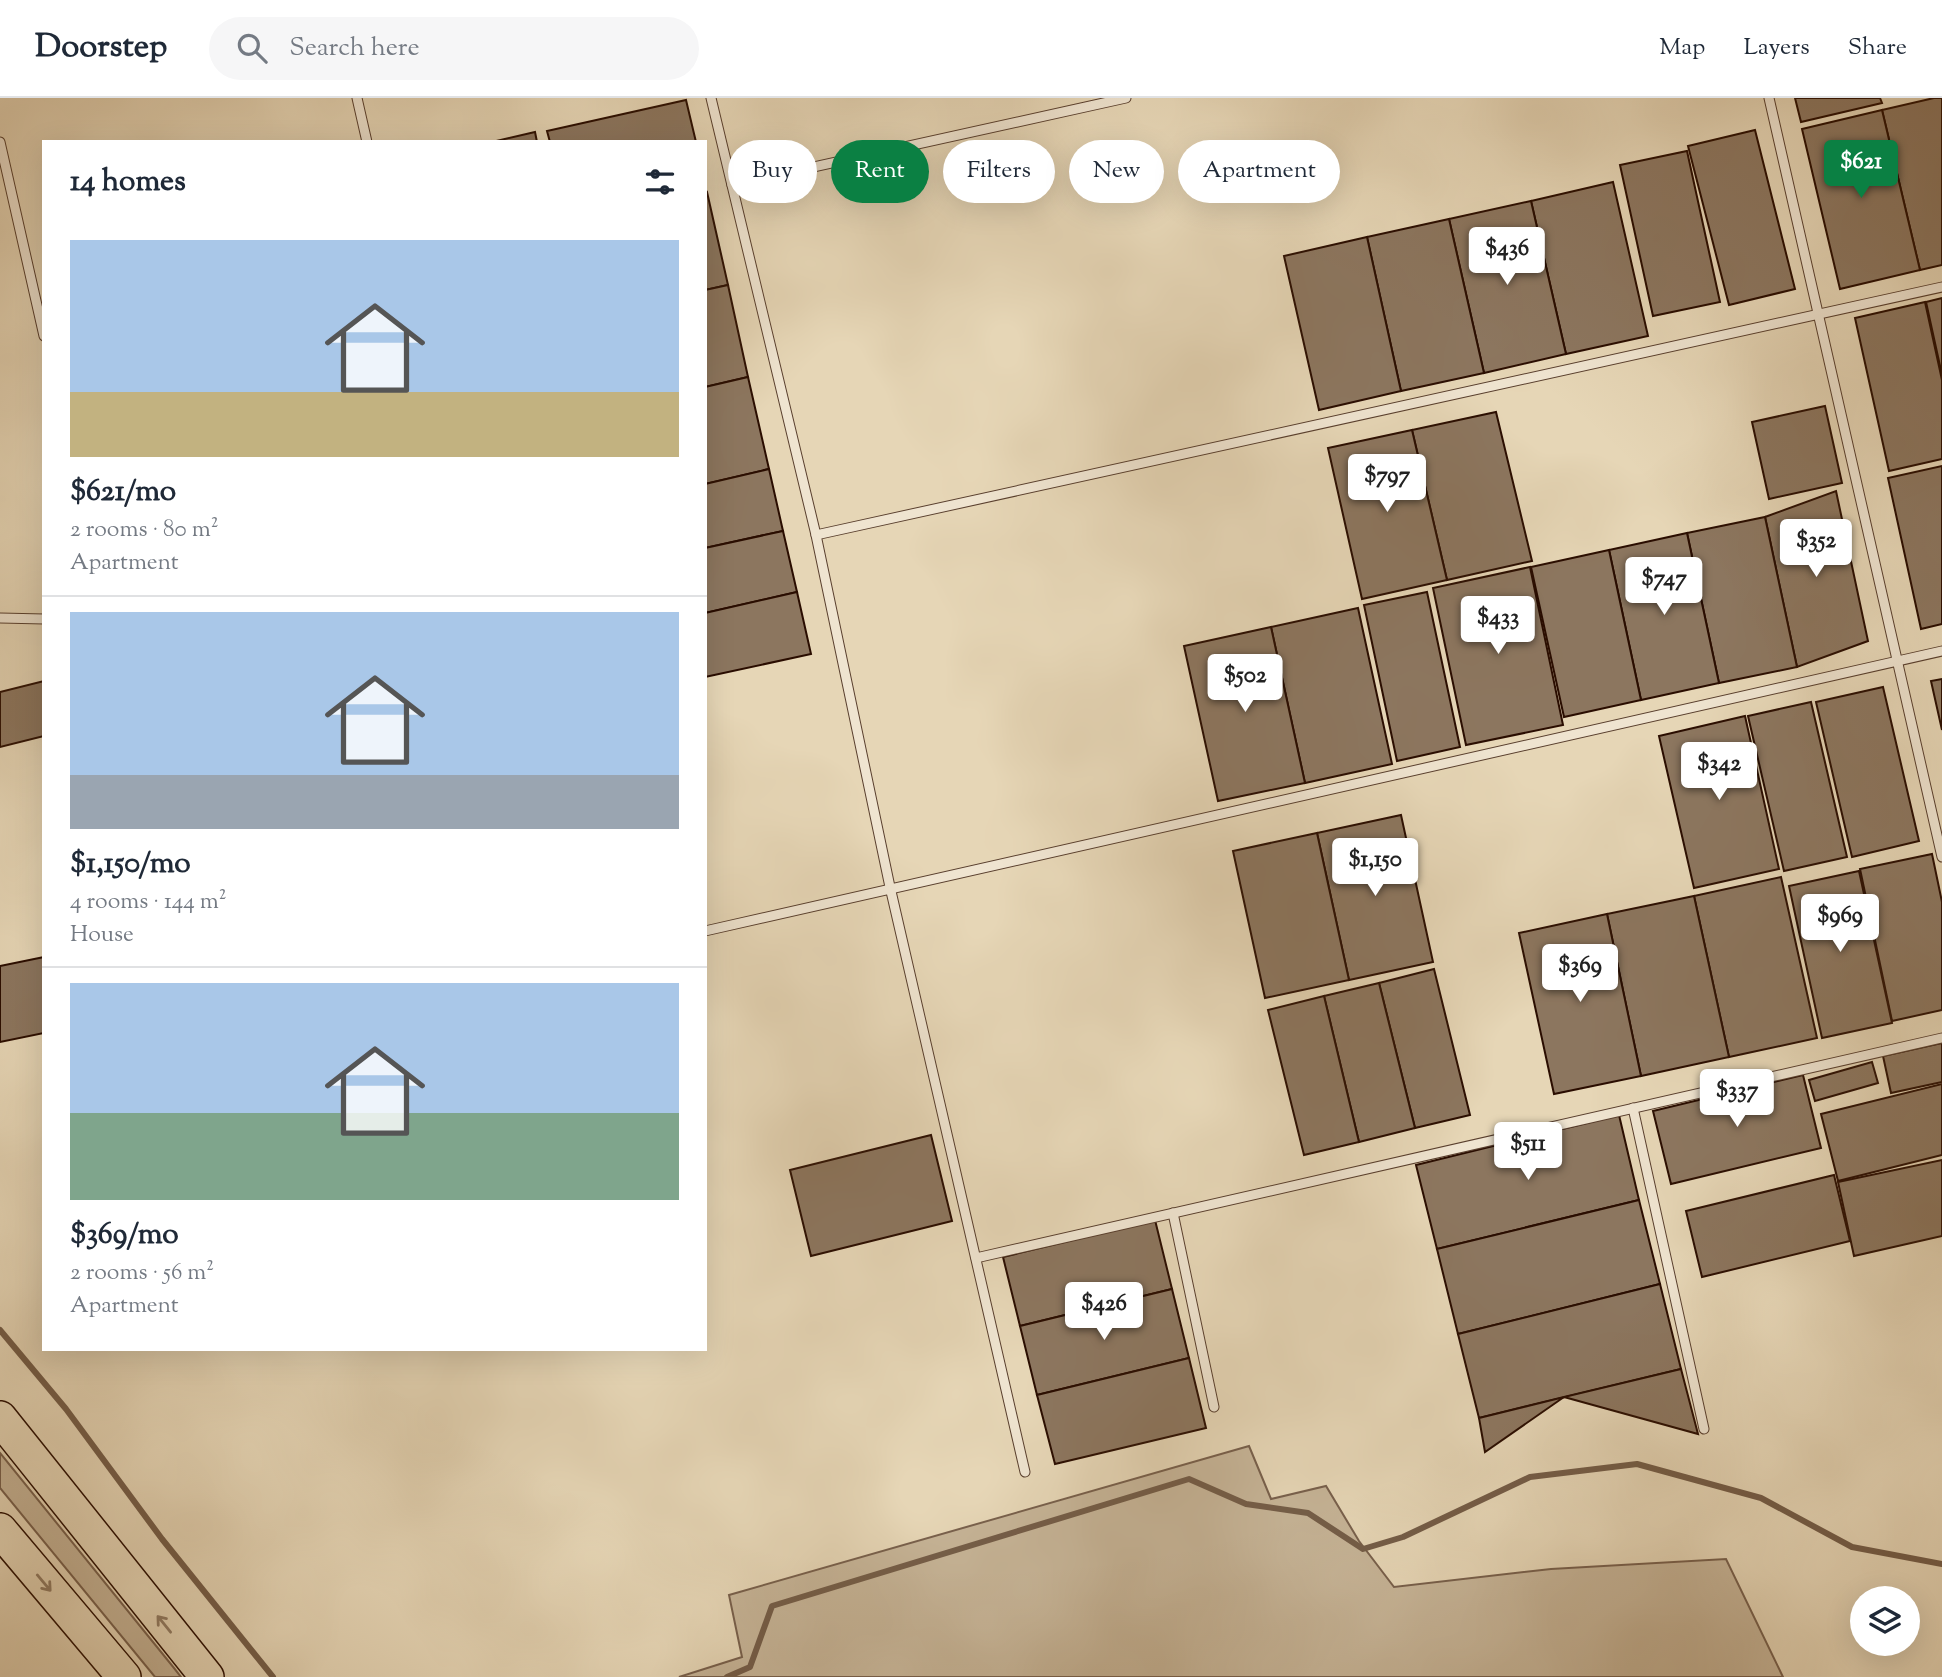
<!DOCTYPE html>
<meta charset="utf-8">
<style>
body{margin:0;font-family:"Sorts Mill Goudy",serif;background:#f6f6f7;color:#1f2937;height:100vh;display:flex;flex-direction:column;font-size:26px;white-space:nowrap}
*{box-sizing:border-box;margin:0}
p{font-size:23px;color:#747a83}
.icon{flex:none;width:38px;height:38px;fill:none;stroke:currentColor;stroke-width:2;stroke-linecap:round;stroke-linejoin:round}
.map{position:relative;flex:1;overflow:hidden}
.side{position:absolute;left:42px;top:42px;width:665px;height:1211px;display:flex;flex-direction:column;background:#fff;border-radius:0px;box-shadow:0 7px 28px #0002}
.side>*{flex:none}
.guide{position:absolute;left:728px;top:42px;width:665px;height:63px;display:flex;gap:14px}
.buttons{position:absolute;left:1850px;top:1488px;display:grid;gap:14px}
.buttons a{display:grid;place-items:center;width:70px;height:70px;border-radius:50%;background:#fff;box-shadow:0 7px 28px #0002;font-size:35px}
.price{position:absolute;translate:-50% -60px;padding:0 16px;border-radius:7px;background:#fff;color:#222;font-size:23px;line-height:46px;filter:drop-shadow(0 2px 4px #0008)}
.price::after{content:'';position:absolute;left:50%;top:42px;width:21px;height:16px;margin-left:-10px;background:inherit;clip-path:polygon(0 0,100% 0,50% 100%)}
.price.selected{background:#0b8043;color:#fff}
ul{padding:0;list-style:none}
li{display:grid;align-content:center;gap:14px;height:371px;padding:0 28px}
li+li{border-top:2px solid #e0e1e3}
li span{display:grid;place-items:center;height:217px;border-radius:0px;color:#555}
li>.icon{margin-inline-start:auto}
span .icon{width:126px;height:126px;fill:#fffc;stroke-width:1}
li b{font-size:30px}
h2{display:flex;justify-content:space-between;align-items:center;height:84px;padding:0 28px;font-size:30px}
.pill{padding:0 24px;border-radius:32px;background:#fff;box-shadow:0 7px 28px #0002;font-size:24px;line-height:63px}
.pill.selected{background:#0b8043;color:#fff}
header{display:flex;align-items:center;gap:42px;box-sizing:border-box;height:98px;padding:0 35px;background:#fff;border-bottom:2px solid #e0e1e3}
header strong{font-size:33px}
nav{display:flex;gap:38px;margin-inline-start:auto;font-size:24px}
.search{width:490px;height:63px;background:#f6f6f7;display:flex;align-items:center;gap:18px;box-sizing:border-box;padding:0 24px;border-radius:38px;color:#747a83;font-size:26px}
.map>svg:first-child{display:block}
.green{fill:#c6b497;stroke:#78604c;stroke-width:2}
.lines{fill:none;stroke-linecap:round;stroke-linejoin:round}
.stream{stroke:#745d48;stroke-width:6}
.building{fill:#8c765f;stroke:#2a0d00;stroke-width:2}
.service-casing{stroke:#593f2e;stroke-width:11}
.motorway-casing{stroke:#2a0d00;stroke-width:36}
.service{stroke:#efe4d0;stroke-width:9}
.motorway{stroke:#e6d6b6;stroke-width:33}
.oneway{stroke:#917c64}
</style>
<header>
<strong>Doorstep</strong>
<div class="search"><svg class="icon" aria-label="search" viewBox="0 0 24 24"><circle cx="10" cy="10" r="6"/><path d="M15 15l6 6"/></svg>Search here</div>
<nav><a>Map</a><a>Layers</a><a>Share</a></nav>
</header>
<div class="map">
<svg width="1942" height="1579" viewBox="0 0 1942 1579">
<rect width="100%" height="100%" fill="#e6d6b6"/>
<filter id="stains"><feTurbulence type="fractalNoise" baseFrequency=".00286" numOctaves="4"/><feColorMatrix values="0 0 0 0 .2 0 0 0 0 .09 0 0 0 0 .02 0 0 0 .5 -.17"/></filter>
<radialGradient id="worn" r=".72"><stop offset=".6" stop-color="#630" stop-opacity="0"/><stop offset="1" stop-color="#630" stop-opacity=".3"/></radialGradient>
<g class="green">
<path d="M1249,1348l22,53 55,-13 33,55 35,46 157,-18 175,-10 57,118h-1104l63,-20 -13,-62z"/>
<path d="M0,1355l174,215 7,9h-26l-155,-189z"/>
</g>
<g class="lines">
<g class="stream">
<path d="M0,1232l66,79 96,130 111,138"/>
<path d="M727,1579l23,-10 22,-61 417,-127 57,25 62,9 55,36 40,-12 127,-60 107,-13 124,34 91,49 90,17"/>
</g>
</g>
<g class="building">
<path d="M1795,0h85l2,5 -81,19z"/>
<path d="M1934,0h8v167l-22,5 -38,-160z"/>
<path d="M686,2l10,42h-146l-3,-11z"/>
<path d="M1882,12l38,160 -80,19 -38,-160z"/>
<path d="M1755,32l40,159 -66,16 -41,-159z"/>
<path d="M535,34l2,10h-45z"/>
<path d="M1687,53l33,151 -67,14 -33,-151z"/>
<path d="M1613,84l35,154 -82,18 -35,-153z"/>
<path d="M707,94l21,93 -23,5v-97z"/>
<path d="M1531,103l35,153 -82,19 -35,-154z"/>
<path d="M1449,121l35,154 -83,18 -34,-154z"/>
<path d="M1367,139l34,154 -82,19 -35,-154z"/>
<path d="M728,187l20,92 -43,10v-97z"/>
<path d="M1942,200v77l-16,-73z"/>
<path d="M1925,204l17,78v79l-53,12 -34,-153z"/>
<path d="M748,279l21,92 -64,15v-97z"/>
<path d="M1825,308l17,77 -73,16 -17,-77z"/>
<path d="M1496,314l36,149 -85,19 -35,-150z"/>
<path d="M1412,332l35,150 -85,19 -34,-151z"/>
<path d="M1942,368v158l-21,5 -33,-151z"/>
<path d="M769,371l14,62 -78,17v-64z"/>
<path d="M1836,393l32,150 -71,26 -32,-150z"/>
<path d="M1765,419l32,150 -78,16 -32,-150z"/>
<path d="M783,433l14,61 -92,21v-65z"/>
<path d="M1687,435l32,150 -78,17 -32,-150z"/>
<path d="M1609,452l32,150 -77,17 -33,-150z"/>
<path d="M1530,469l33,158 -97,20 -33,-157z"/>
<path d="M797,494l14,62 -106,23v-64z"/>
<path d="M1427,494l33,155 -63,14 -33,-156z"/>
<path d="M1358,510l34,156 -87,19 -34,-156z"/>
<path d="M1271,529l34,156 -87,18 -34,-155z"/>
<path d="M1942,581v51l-11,-49z"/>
<path d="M44,583v55l-44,11v-55z"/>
<path d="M1883,589l36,154 -67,16 -36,-155z"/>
<path d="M1811,604l36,155 -63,14 -36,-155z"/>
<path d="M1745,618l34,153 -85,19 -35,-152z"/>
<path d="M1401,717l32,147 -84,18 -32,-147z"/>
<path d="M1317,735l32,147 -84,18 -32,-147z"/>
<path d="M1932,756l10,48v108l-50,11 -32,-152z"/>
<path d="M1859,773l33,152 -70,15 -33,-152z"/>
<path d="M1781,779l36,161 -88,19 -35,-161z"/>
<path d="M1694,798l35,161 -88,19 -34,-162z"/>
<path d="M1607,816l34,162 -87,18 -35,-161z"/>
<path d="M44,859v76l-44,9v-76z"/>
<path d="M1434,871l36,146 -55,13 -36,-145z"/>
<path d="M1379,885l36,145 -56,14 -35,-146z"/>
<path d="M1324,898l35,146 -55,13 -36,-145z"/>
<path d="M1942,945v39l-51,11 -8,-37z"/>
<path d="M1872,964l6,21 -63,18 -6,-21z"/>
<path d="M1803,977l18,73 -150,36 -18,-73z"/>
<path d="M1942,986v71l-104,26 -17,-67z"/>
<path d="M1619,1017l20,85 -202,49 -21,-84z"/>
<path d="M931,1037l21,86 -141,35 -21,-86z"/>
<path d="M1942,1062v76l-88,20 -16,-74z"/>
<path d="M1834,1077l16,66 -148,36 -16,-66z"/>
<path d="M1639,1102l21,84 -202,50 -21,-85z"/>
<path d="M1155,1122l17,69 -152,37 -17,-69z"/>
<path d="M1660,1186l21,85 -202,49 -21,-84z"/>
<path d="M1172,1191l17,69 -152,37 -17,-69z"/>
<path d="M1189,1260l17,70 -151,36 -18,-69z"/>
<path d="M1681,1271l17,65 -134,-37z"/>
<path d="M1564,1299l-79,55 -6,-34z"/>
</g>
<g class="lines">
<defs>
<g id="service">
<path d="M357,0l10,44"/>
<path d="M711,0l105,437 74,352 135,585"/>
<path d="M1769,0l173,759"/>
<path d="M0,44l44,194"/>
<path d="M732,87l394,-87"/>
<path d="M816,437l1126,-248"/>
<path d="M0,520l44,1"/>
<path d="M705,833l1237,-280"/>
<path d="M1633,1010l71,321"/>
<path d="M1173,1115l41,194"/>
<path d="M976,1160l966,-220"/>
</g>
<g id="motorway">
<path d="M0,1320l207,259"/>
<path d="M0,1432l124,147"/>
</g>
</defs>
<use href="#service" class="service-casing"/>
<use href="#motorway" class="motorway-casing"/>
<use href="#service" class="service"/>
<use href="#motorway" class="motorway"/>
</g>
<defs><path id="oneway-shaft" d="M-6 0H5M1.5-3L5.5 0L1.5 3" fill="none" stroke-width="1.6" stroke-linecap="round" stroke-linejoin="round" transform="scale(1.75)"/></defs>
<g class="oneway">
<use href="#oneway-shaft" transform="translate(44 1485) rotate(50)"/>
<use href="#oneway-shaft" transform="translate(164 1526) rotate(-129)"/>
</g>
<rect width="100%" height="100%" filter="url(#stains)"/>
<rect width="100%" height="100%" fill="url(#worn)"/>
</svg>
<div class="buttons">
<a><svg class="icon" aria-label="layers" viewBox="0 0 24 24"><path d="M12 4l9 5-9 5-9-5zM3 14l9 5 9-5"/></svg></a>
</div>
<b class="price selected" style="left:1861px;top:102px">$621</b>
<b class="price" style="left:1507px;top:189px">$436</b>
<b class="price" style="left:1387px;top:416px">$797</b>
<b class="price" style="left:1816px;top:481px">$352</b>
<b class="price" style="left:1664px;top:519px">$747</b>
<b class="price" style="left:1498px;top:558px">$433</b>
<b class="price" style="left:1245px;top:616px">$502</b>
<b class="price" style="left:1719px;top:704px">$342</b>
<b class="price" style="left:1375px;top:800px">$1,150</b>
<b class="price" style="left:1840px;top:856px">$969</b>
<b class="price" style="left:1580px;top:906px">$369</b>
<b class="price" style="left:1737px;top:1031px">$337</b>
<b class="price" style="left:1528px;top:1084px">$511</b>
<b class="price" style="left:1104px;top:1244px">$426</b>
<div class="guide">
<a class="pill">Buy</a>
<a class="pill selected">Rent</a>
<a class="pill">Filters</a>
<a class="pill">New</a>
<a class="pill">Apartment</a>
</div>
<section class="side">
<h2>14 homes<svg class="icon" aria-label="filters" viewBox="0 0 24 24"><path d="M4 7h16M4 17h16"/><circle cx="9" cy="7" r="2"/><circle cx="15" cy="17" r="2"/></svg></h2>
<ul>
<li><span style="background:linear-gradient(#a9c7e8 70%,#c2b280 0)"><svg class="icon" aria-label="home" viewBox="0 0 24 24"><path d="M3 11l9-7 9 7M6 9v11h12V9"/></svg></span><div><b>$621/mo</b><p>2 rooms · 80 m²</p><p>Apartment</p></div></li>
<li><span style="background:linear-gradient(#a9c7e8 75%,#9aa5b1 0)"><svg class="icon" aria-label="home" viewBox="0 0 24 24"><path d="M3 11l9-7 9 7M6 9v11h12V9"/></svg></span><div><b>$1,150/mo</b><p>4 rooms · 144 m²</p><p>House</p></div></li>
<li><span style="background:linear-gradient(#a9c7e8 60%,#7fa58c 0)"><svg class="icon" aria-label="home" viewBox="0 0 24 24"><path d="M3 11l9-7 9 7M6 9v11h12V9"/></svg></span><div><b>$369/mo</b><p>2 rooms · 56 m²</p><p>Apartment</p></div></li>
</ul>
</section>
</div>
